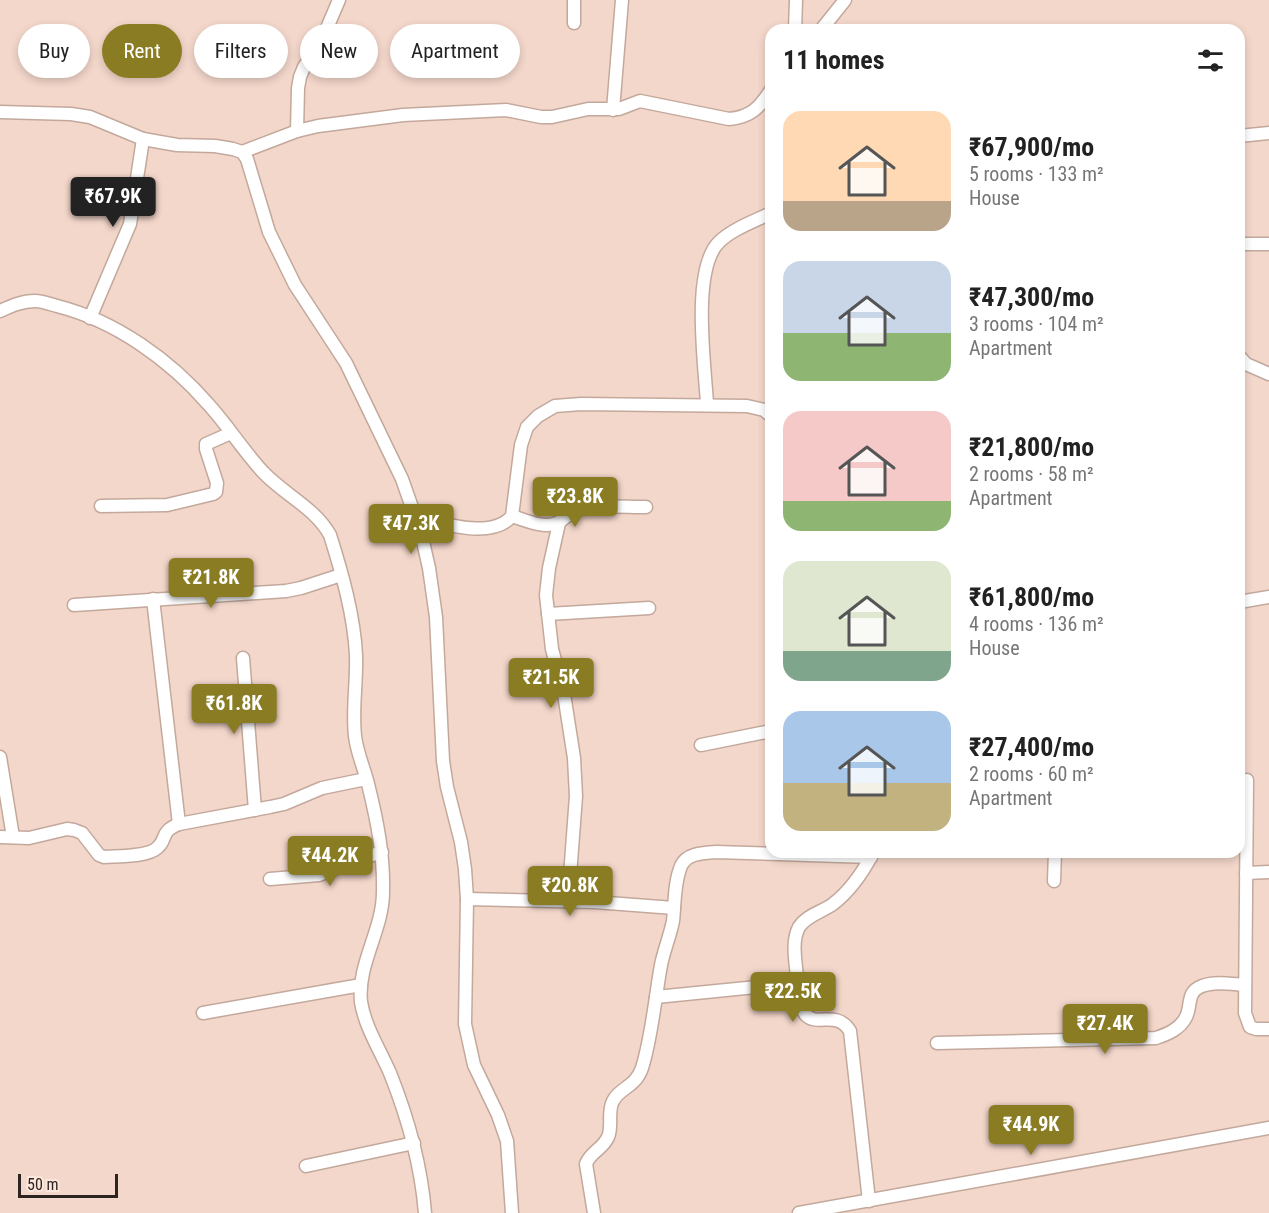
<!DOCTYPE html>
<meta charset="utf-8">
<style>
body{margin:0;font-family:"Roboto Condensed",sans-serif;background:#f2f2f2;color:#222;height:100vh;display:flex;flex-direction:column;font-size:22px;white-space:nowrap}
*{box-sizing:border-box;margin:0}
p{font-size:20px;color:#767676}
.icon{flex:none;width:33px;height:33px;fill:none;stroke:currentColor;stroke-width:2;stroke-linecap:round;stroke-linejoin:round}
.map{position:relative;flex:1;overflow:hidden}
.panel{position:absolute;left:765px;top:24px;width:480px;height:834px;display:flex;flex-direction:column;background:#fff;border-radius:18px;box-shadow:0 3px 9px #0003}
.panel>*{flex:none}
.top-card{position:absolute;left:18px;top:24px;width:570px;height:54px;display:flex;gap:12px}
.scale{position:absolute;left:18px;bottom:15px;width:100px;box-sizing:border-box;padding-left:6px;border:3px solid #2e241f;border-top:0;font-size:16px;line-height:21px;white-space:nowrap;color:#2e241f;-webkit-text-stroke:4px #fde6dc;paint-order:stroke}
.price{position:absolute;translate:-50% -51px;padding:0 14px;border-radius:6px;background:#8a7c22;color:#fff;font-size:20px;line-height:39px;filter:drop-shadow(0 2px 3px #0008)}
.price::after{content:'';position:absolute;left:50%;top:36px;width:18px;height:14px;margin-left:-9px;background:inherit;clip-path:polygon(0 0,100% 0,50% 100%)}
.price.selected{background:#222;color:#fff}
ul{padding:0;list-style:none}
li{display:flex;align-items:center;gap:18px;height:150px;padding:0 18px}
li span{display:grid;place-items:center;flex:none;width:168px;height:120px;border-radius:18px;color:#555}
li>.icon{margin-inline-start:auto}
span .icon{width:72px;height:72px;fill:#fffc;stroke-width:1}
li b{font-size:26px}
h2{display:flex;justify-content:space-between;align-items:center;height:72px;padding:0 18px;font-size:26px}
.pill{padding:0 21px;border-radius:27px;background:#fff;box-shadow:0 3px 9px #0003;font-size:21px;line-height:54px}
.pill.selected{background:#8a7c22;color:#fff}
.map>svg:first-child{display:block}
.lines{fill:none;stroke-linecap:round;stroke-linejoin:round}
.street-casing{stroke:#c3a89c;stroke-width:15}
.street{stroke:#fff;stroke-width:12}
</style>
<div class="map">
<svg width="1269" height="1213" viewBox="0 0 1269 1213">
<rect width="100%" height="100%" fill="#f4d7cb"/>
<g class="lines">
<defs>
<g id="street">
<path d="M574,23v-23"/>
<path d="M795,30l1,-30"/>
<path d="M821,30l24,-30"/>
<path d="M613,110l9,-110"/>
<path d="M0,112l71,2 19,3 53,22 34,6 38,1 18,3 9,3 5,7 22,73 26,53 51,78 56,116 19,54 8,35 7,49 7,144 4,26 14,55 4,27 2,30 -2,125 9,41 24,50 9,26 5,72"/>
<path d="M297,131l1,-43 2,-11 4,-10 17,-25 18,-42"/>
<path d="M1239,136l30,-3"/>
<path d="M242,152l55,-21 21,-5 85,-11 103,-5 35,7h11l36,-8h31l21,-8 89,18c22,-2 30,-11 42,-29"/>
<path d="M1239,244h30"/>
<path d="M0,311c11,-5 22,-10 35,-10 7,0 15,3 22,5 59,15 113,54 152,99 20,22 35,47 55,68 21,22 51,35 66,62 12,38 24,80 26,120 1,27 -4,54 -1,81 2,17 9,32 13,48 9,36 16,71 15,108 0,38 -26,72 -22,110 4,25 19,48 29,71 18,45 31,91 35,140"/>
<path d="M90,318l40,-94 13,-85"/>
<path d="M1239,356l7,8 23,10"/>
<path d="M707,404c-2,-38 -16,-134 12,-162 13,-13 36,-21 52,-29"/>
<path d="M101,506l66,-1 46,-11 3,-2 1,-9 -11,-34v-5l25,-11"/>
<path d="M512,516c13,4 32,13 45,7 11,-5 11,-13 28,-15 19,-3 41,-1 61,-1"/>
<path d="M416,518c27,5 76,22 96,-2l9,-71 6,-18 11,-11 17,-10 26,-2 166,2 17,4 7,6"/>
<path d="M559,523l-10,45 -3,27 6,54 12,45 10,64 2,38 -8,106"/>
<path d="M153,599l26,225"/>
<path d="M1239,602l30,-5"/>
<path d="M74,605l212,-14 15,-3 40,-13"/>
<path d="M548,614l101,-6"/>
<path d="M243,658l12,152"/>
<path d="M701,745l70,-14"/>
<path d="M0,757l13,80"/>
<path d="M1247,780l-2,233 5,14 6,2h13"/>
<path d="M0,837l29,1 38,-9 7,1 8,3 17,22 5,2c12,-1 44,0 53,-9 11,-9 2,-16 22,-24l91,-17 14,-3 38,-16 44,-9"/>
<path d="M1246,873l23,-1"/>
<path d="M270,879l49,-4 34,-14 29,-9"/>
<path d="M1054,881l1,-29"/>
<path d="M467,899l128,3 79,6"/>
<path d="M656,997l141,-14"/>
<path d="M203,1013l158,-28"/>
<path d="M937,1043l219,-5c12,-4 24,-9 30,-21 6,-12 0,-25 16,-31 13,-5 29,-2 43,-1"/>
<path d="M306,1166l108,-23"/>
<path d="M869,1201l-19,-170c-14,-22 -33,-3 -45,-17 -6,-9 -7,-26 -8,-36 -1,-16 -6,-36 2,-51 8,-12 23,-15 34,-23 17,-13 30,-32 40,-51"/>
<path d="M594,1213l-8,-49c4,-12 17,-15 22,-27 5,-11 -1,-25 5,-36 7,-14 22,-13 29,-33 10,-32 13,-70 19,-103 3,-15 9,-29 12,-44 2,-18 1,-38 8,-55 6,-13 22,-13 35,-14l155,5"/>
<path d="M799,1213l470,-85"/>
</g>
</defs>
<use href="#street" class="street-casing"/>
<use href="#street" class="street"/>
</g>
</svg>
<div class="scale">50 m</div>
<b class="price selected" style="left:113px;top:228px">₹67.9K</b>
<b class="price" style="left:575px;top:528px">₹23.8K</b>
<b class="price" style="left:411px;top:555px">₹47.3K</b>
<b class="price" style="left:211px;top:609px">₹21.8K</b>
<b class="price" style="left:551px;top:709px">₹21.5K</b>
<b class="price" style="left:234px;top:735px">₹61.8K</b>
<b class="price" style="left:330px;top:887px">₹44.2K</b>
<b class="price" style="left:570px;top:917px">₹20.8K</b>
<b class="price" style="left:793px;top:1023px">₹22.5K</b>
<b class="price" style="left:1105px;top:1055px">₹27.4K</b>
<b class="price" style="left:1031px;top:1156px">₹44.9K</b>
<div class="top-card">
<a class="pill">Buy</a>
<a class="pill selected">Rent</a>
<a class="pill">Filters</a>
<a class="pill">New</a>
<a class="pill">Apartment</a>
</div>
<section class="panel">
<h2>11 homes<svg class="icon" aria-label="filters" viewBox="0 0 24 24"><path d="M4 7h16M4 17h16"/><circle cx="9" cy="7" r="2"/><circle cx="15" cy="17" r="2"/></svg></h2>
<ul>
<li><span style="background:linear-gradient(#ffd9b3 75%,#b9a48a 0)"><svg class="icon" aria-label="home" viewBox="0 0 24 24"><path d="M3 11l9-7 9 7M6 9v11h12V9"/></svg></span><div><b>₹67,900/mo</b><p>5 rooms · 133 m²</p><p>House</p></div></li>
<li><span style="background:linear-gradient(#c9d6e8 60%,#8fb573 0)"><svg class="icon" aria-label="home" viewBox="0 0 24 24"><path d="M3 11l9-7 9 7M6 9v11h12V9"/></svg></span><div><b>₹47,300/mo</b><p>3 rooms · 104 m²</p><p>Apartment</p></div></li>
<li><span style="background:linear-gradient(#f6c9c9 75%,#8fb573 0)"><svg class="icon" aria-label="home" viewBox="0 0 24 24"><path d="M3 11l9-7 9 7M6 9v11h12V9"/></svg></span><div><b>₹21,800/mo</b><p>2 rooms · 58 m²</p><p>Apartment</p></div></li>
<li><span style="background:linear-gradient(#dfe7d0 75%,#7fa58c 0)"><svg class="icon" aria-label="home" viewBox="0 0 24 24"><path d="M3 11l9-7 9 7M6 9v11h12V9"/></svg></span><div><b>₹61,800/mo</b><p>4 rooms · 136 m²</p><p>House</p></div></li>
<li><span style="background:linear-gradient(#a9c7e8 60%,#c2b280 0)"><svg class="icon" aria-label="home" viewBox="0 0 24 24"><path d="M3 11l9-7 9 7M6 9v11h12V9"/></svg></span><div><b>₹27,400/mo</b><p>2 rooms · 60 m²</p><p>Apartment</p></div></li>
</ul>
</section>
</div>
